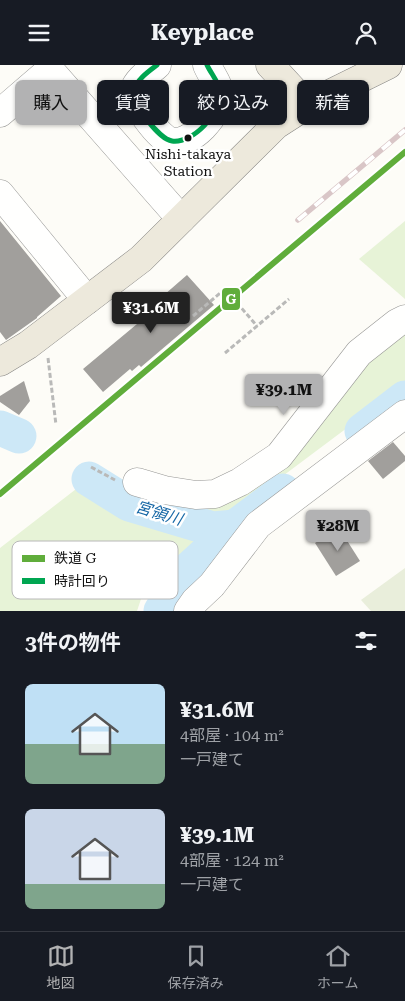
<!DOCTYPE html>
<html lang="ja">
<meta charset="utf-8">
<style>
body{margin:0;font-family:"Roboto Serif","Noto Sans JP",serif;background:#20242c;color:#f1f3f6;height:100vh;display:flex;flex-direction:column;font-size:19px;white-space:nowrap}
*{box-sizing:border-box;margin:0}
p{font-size:16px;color:#9ea1a6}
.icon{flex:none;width:28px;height:28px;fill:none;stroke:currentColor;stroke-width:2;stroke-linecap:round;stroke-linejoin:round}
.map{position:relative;height:546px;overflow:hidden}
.sheet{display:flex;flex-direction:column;background:#171b24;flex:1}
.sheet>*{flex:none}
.hud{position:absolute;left:15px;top:15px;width:375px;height:45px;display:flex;gap:10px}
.price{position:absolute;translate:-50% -42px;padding:0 11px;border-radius:5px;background:#b2b2b3;color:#111;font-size:16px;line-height:32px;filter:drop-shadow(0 1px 2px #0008)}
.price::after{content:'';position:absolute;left:50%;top:30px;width:15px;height:11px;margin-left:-8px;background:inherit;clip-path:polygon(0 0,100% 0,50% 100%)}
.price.selected{background:#222;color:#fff}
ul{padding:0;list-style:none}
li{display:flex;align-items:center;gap:15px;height:125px;padding:0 25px}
li span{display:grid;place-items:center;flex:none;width:140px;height:100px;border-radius:8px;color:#555}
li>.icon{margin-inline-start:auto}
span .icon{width:60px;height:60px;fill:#fffc;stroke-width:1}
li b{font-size:21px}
h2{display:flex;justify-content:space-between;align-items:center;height:60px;padding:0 25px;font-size:21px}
.chip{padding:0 18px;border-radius:8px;background:#171b24;box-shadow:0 1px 4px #0004;font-size:18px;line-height:45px}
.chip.selected{background:#b2b2b3;color:#111}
header{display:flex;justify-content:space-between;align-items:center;height:65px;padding:0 25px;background:#171b24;font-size:22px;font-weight:700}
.tabs{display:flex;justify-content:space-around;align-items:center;height:70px;border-top:1px solid #363941;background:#171b24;font-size:14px;color:#9ea1a6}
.tabs a{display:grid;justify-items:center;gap:2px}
.tabs .selected{color:#b2b2b3}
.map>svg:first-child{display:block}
.green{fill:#e7f3d7}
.cemetery{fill:#e9eedb}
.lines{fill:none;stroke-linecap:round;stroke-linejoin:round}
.river{stroke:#cde8f7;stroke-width:35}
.building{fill:#a19f9c}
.minor-casing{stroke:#979795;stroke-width:29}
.major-casing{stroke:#858482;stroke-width:29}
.path{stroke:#b9b9b8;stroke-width:3;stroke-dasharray:5 2.5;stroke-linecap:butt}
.minor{stroke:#fffffe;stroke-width:28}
.major{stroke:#ede9dc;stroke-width:28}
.rail-casing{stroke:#d9c6c7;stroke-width:5.5}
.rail{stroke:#fff;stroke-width:4;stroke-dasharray:11;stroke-linecap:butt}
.bus-1-casing{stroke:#fff;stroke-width:9}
.bus-1{stroke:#00a651;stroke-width:5}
.rail-1-casing{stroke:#fff;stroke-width:10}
.rail-1{stroke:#60ad3b;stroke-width:6}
.bus-dot{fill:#111;stroke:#fff;stroke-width:2}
.labels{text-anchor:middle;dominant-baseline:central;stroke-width:5;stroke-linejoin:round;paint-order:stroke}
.bus-label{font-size:14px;fill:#111;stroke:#fff}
.water-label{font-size:16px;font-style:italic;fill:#1768a6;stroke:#fff}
.key{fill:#fff;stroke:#b8b8b8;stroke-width:1}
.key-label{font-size:14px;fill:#111}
.line-badge{stroke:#fff;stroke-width:2}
.badge-label{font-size:14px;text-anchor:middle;font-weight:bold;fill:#fff}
</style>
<header><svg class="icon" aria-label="menu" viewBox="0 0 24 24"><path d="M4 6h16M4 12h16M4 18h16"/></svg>Keyplace<svg class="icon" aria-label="person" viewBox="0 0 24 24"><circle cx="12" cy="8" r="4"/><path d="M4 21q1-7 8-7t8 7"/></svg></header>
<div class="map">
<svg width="405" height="546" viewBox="0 0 405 546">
<rect width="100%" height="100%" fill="#fdfcf7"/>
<g class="green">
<path d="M405,156v78l-46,-40z"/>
<path d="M405,261v56l-38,31 -127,95 -29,29 -69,59 -5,15h-137v-63l89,-69 151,3 130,-129z"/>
</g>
<path class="cemetery" d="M405,503v43h-34l-10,-11z"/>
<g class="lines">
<g class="river">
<path d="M0,363l19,8"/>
<path d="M362,366l43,-33"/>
<path d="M89,414l40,25 84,25 22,-2"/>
<path d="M161,546l25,-39 49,-45 48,-36"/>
</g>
</g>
<g class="building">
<path d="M0,156l61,75 -24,21v1l-31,22 -6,-8z"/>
<path d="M187,210l27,30 -73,62 -2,-2 -7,6 -2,-2 -27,23 -20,-23 84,-70 -3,-4z"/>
<path d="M24,316l6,20 -11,14 -19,-13v-6z"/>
<path d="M393,377l12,14v5l-22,18 -15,-18z"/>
<path d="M339,463l21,33 -24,15 -21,-33z"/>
</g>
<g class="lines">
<defs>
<g id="minor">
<path d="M157,0c-8,7 -20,15 -23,25 -3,11 25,48 36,51 21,6 51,-28 50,-48 -1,-9 -10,-20 -13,-28"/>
<path d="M0,48l50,-43 131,149"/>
<path d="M0,129l87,106"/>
<path d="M137,417l27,8 32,5 19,-1 25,-12 39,-26 80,-103 38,-30 8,-4"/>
<path d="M188,546l7,-10 17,-16 46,-60 147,-111"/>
</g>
<g id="major">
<path d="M270,0l37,40"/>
<path d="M0,297l28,-17 113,-86 135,-134 31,-20 81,-40"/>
</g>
</defs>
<use href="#minor" class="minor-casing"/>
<use href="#major" class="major-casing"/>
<g class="path">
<path d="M193,251l32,-27 32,37"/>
<path d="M225,288l64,-54"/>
<path d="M48,293l8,67"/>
<path d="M91,402l24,13"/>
</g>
<use href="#minor" class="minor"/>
<use href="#major" class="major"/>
<defs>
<path id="rail" d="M298,155l107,-90"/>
</defs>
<use href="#rail" class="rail-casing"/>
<use href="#rail" class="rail"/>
<defs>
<path id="bus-1" d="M157,0c-8,6 -21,15 -23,26 -2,13 25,48 38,50 21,3 49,-28 48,-48 0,-10 -9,-19 -13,-28"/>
</defs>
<use href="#bus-1" class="bus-1-casing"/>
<use href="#bus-1" class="bus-1"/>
<defs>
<path id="rail-1" d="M0,429l405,-342"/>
</defs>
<use href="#rail-1" class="rail-1-casing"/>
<use href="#rail-1" class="rail-1"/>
</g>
<circle class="bus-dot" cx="188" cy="73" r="4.5"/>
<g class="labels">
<g class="bus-label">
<text x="188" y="89">Nishi-takaya<tspan x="188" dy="17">Station</tspan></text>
</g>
<g class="water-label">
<text transform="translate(159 448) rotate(17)">宮領川</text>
</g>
</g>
<rect x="12" y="476" width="166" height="58" rx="8" class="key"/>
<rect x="22" y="490" width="23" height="7" fill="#60ad3b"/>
<rect x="22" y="513" width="23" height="6" fill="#00a651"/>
<g class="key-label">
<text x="54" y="498">鉄道 G</text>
<text x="54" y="521">時計回り</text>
</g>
<rect class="line-badge" x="221" y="222" width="20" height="24" rx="5" fill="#60ad3b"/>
<g class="badge-label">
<text x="231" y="239">G</text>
</g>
</svg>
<b class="price selected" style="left:151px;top:269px">¥31.6M</b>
<b class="price" style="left:284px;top:351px">¥39.1M</b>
<b class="price" style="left:338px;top:487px">¥28M</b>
<div class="hud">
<a class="chip selected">購入</a>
<a class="chip">賃貸</a>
<a class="chip">絞り込み</a>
<a class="chip">新着</a>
</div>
</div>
<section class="sheet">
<h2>3件の物件<svg class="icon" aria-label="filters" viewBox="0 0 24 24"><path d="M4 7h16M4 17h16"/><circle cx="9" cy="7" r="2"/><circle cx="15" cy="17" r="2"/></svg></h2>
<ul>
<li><span style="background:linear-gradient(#bfe0f5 60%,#7fa58c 0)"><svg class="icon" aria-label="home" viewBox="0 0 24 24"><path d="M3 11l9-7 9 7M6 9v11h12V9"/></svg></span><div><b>¥31.6M</b><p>4部屋 · 104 m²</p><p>一戸建て</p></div></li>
<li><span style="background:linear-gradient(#c9d6e8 75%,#7fa58c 0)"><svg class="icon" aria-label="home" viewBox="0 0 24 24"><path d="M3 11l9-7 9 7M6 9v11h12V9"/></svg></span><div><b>¥39.1M</b><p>4部屋 · 124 m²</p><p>一戸建て</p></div></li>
</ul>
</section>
<nav class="tabs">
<a class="selected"><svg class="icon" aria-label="map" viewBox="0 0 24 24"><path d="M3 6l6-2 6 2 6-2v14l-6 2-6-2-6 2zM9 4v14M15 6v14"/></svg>地図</a>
<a><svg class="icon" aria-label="saved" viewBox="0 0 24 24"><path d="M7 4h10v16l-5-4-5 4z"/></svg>保存済み</a>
<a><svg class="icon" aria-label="home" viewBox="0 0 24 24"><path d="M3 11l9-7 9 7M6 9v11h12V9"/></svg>ホーム</a>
</nav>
